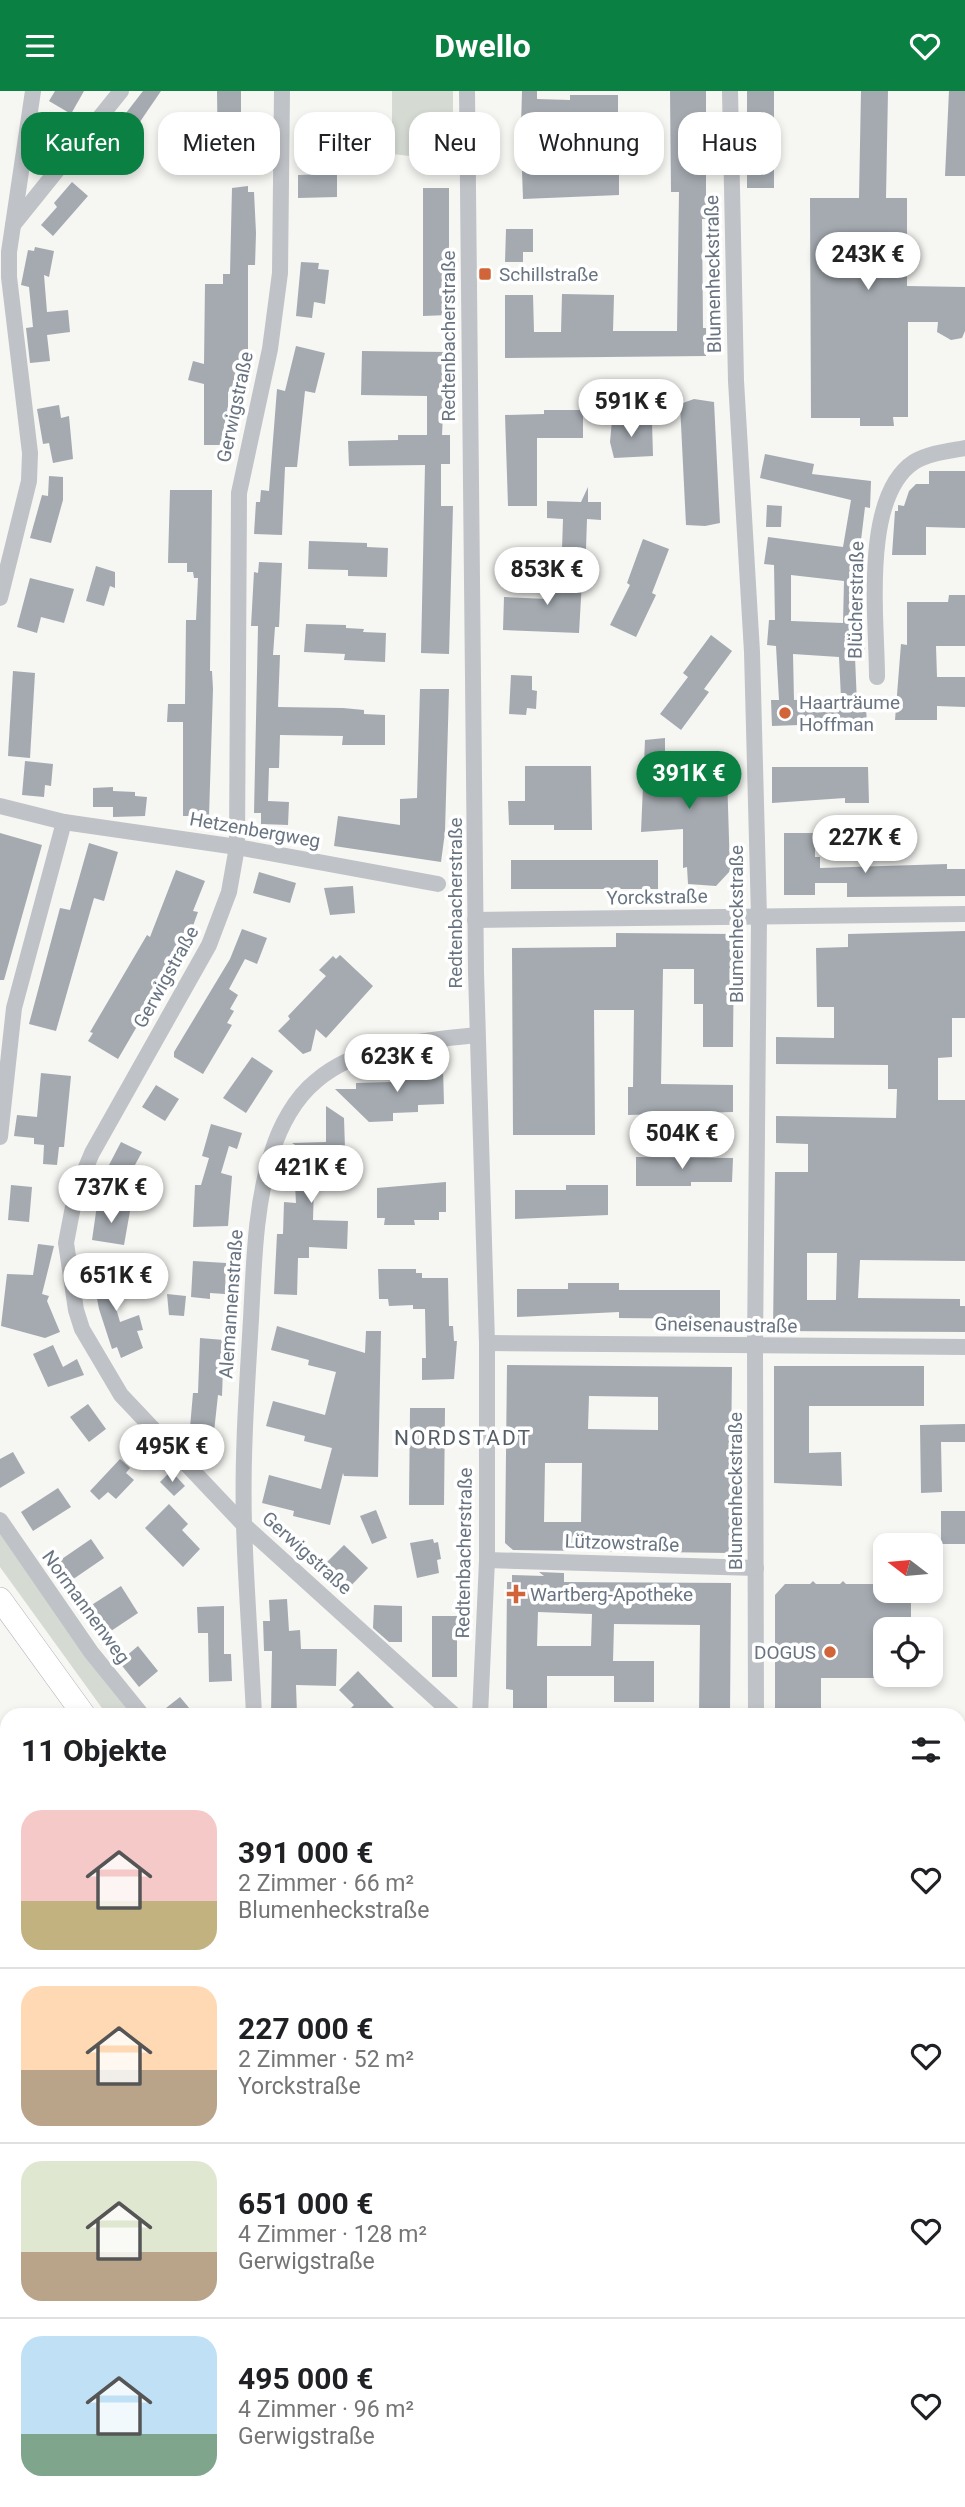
<!DOCTYPE html>
<html lang="de">
<meta charset="utf-8">
<style>
body{margin:0;font-family:Roboto,sans-serif;background:#f6f6f6;color:#202124;height:100vh;display:flex;flex-direction:column;font-size:26px;white-space:nowrap}
*{box-sizing:border-box;margin:0}
p{font-size:23px;color:#757577}
.icon{flex:none;width:38px;height:38px;fill:none;stroke:currentColor;stroke-width:2;stroke-linecap:round;stroke-linejoin:round}
.map{position:relative;flex:1;overflow:hidden}
.drawer{position:absolute;left:0px;top:1617px;width:966px;height:800px;display:flex;flex-direction:column;background:#fff;border-radius:21px 21px 0 0;box-shadow:0 4px 10px #0003}
.drawer>*{flex:none}
.guide{position:absolute;left:21px;top:21px;width:924px;height:63px;display:flex;gap:14px}
.needle{width:46px;rotate:286deg}
.controls{position:absolute;left:873px;top:1442px;display:grid;gap:14px}
.controls a{display:grid;place-items:center;width:70px;height:70px;border-radius:14px;background:#fff;box-shadow:0 4px 10px #0003;font-size:35px}
.price{position:absolute;translate:-50% -60px;padding:0 16px;border-radius:24px;background:#fff;color:#222;font-size:23px;line-height:46px;filter:drop-shadow(0 2px 4px #0008)}
.price::after{content:'';position:absolute;left:50%;top:42px;width:21px;height:16px;margin-left:-10px;background:inherit;clip-path:polygon(0 0,100% 0,50% 100%)}
.price.selected{background:#0b8043;color:#fff}
ul{padding:0;list-style:none}
li{display:flex;align-items:center;gap:21px;height:175px;padding:0 21px}
li+li{border-top:2px solid #e0e0e0}
li span{display:grid;place-items:center;flex:none;width:196px;height:140px;border-radius:21px;color:#555}
li>.icon{margin-inline-start:auto}
span .icon{width:84px;height:84px;fill:#fffc;stroke-width:1}
li b{font-size:30px}
h2{display:flex;justify-content:space-between;align-items:center;height:84px;padding:0 21px;font-size:30px}
.pill{padding:0 24px;border-radius:21px;background:#fff;box-shadow:0 4px 10px #0003;font-size:24px;line-height:63px}
.pill.selected{background:#0b8043;color:#fff}
header{display:flex;justify-content:space-between;align-items:center;height:91px;padding:0 21px;background:#0b8043;color:#fff;font-size:32px;font-weight:700}
.map>svg:first-child{display:block}
.green{fill:#d5dad3}
.building{fill:#a4aab0;fill-rule:evenodd}
.lines{fill:none;stroke-linecap:round;stroke-linejoin:round}
.secondary-casing{stroke:#b0b4b9;stroke-width:24}
.street{stroke:#bfc2c6;stroke-width:16}
.secondary{stroke:#fff;stroke-width:23}
.poi-dot{fill:#d16438;stroke:#fff;stroke-width:2.5}
.labels{text-anchor:middle;dominant-baseline:central;stroke-width:7;stroke-linejoin:round;paint-order:stroke}
.poi-label{font-size:19px;fill:#687481;stroke:#fff;text-anchor:start}
.street-label{font-size:19px;fill:#687481;stroke:#fff}
.neighbourhood-label{font-size:21px;letter-spacing:2px;fill:#555e67;stroke:#fff}
</style>
<header><svg class="icon" aria-label="menu" viewBox="0 0 24 24"><path d="M4 6h16M4 12h16M4 18h16"/></svg>Dwello<svg class="icon" aria-label="heart" viewBox="0 0 24 24"><path d="M12 20l-8-8c-3-5 5-10 8-4 3-6 11-1 8 4z"/></svg></header>
<div class="map">
<svg width="965" height="2416" viewBox="0 0 965 2416">
<rect width="100%" height="100%" fill="#f6f6f3"/>
<g class="green">
<path d="M392,0h61v70l-61,-7z"/>
<path d="M0,1440l133,184h-26l-107,-148z"/>
</g>
<g class="building">
<path d="M55,0h29l-13,23 -22,-13z"/>
<path d="M143,0h18l-56,82 -16,-12z"/>
<path d="M217,0h24v75h-23z"/>
<path d="M522,0h15v8l33,1v-5h48v28l-97,3z"/>
<path d="M670,0h36v128h-4l1,109h3v28l-201,2v-63h28l1,37h27l1,-38 52,1 -1,36h64l2,-139h-8z"/>
<rect x="747" y="0" width="27" height="97"/>
<path d="M861,0h27l-2,107h21v88l58,1v44l-3,7 -11,2 -14,-8 1,-10h-30v95h-15l1,9h-34v-8h-49l-1,-220h49z"/>
<path d="M949,0h16v85h-20z"/>
<path d="M619,76v28l-96,4 -1,-28z"/>
<path d="M337,83v23l-39,1v-23z"/>
<path d="M72,91l16,14 -35,40 -12,-11 16,-18 -3,-4z"/>
<path d="M248,95v6h6l2,41 -1,32h-7v91h-5v9h-3l-4,26 -8,1v53h-24v-61l-16,-4 5,-19 11,3 1,-80h18v-10h7l2,-86z"/>
<path d="M423,97h26v127l-26,1z"/>
<path d="M506,138h27v23h-10v10h-18z"/>
<path d="M35,156l19,4 -5,26 -5,-2 3,37 21,-2 2,22 -23,3 3,26 -20,2 -4,-35 7,-1 -4,-40 -8,-2 7,-35 6,1z"/>
<path d="M301,171l18,1 -1,6 11,1 -4,34 -11,-2 -2,16 -16,-2z"/>
<path d="M296,255l29,7 -10,40 -10,-2 -8,76h-12l-3,68 -28,-1 2,-32h4l1,-12 8,1 8,-102 8,2z"/>
<path d="M362,260l84,1 -4,83h8v29h-9v42h12l-4,148 -28,-1 4,-188 -76,1 -1,-25 50,-1v-5h29v-39l-66,-1z"/>
<path d="M694,308l20,3 6,121 -15,3 -19,-1 -6,-121z"/>
<path d="M59,314l2,13 8,-2 4,43 -20,4 -4,-20 -6,1 -6,-35z"/>
<path d="M544,319h39v28h-46v68h-29l-3,-91 39,-1z"/>
<path d="M631,328v4l21,-1 1,34 -39,2 -4,-16 2,-22z"/>
<path d="M765,363l49,10 -2,10 59,7 -1,27 -5,-1 -6,50h4l-5,33h3l-1,42h5l-1,26 -9,-1 2,47h9l1,25 -42,2v-7l-53,2 -1,-26h8l-3,-54 -9,-1 2,-25h6l-1,-55 -10,-1 4,-27 75,10 8,-47 -91,-22zM791,484l53,6 -1,42 -52,-2zM793,563l46,3 2,41 -47,2z"/>
<path d="M929,380h36v57l-39,-1v28h-34l3,-44h3v-6l6,1 5,-15 7,-7h13z"/>
<path d="M49,385l14,1v23l-12,43 -21,-5 12,-43 6,1z"/>
<path d="M588,396v15h13v18l-14,-1 -1,30h-24l1,-30 -16,-1v-17l34,1z"/>
<path d="M170,399h42l-2,181h2l1,18 -4,127h-26v-94h-16l1,-18h17l1,-84h10l2,-42h-4l-1,-6h-6v-9h-19z"/>
<path d="M767,414l15,1 -1,21h-15z"/>
<path d="M643,448l26,10 -17,44 4,2 -20,42 -26,-12 20,-40 -3,-2z"/>
<path d="M309,450l58,2v4l21,1 -1,29 -39,-1v-6l-40,-1z"/>
<path d="M259,471l23,1 -3,64h-4l-2,28h7l-2,52 65,1 21,2v4l21,1v30h-43l1,-9 -63,-1 -1,33h-10l-1,33 21,1 -1,23 -27,-1v-11h-7l4,-187h-7l3,-54 4,1z"/>
<path d="M548,472l16,1 -1,16 19,1 -3,52 -76,-3 1,-33 43,2z"/>
<path d="M96,475l19,6v16l-5,-2 -6,20 -18,-5z"/>
<path d="M30,487l44,11 -10,34 -23,-6 -4,16 -20,-6z"/>
<path d="M949,504h16v51h-29l1,31h28v30l-28,-1v14h-42l6,-76 6,1v-43h41z"/>
<path d="M306,533l40,1v3l18,1 -1,3 23,1 -1,29 -41,-2 1,-6 -41,-2z"/>
<path d="M711,544l21,16 -28,38 5,3 -28,38 -21,-16 28,-37 -5,-4z"/>
<path d="M13,580l22,2 -5,85 -22,-2z"/>
<path d="M511,584l21,1v14l5,1 -1,18 -9,-1 -1,7 -17,-1z"/>
<path d="M420,598h29l-4,143 -4,30 -107,-16 4,-30 62,9v-26l17,-1z"/>
<path d="M665,647v14l-7,9 55,2 14,12 3,96 -14,15 -28,-2 -1,-17 -4,1v-39l-42,3 4,-92z"/>
<path d="M25,670l28,3 -2,22 -6,-1 -1,12 -22,-2z"/>
<path d="M525,675h66l1,64h-38v-5h-45l-1,-24h17z"/>
<path d="M772,676h96l1,36h-24v-5l-73,5z"/>
<path d="M113,696v4l22,1v4l12,1 -2,19 -32,1v-10h-20v-19z"/>
<path d="M0,742l42,12 -38,135h-4z"/>
<path d="M784,742h31v24h5v11l127,-4v5h18v27l-118,1v-14h-32v12h-31z"/>
<path d="M89,752l29,9 -14,49 -10,-3 -38,133 -27,-7 31,-116 10,2z"/>
<rect x="511" y="769" width="147" height="29"/>
<path d="M176,779l29,11 -12,30 5,1 -9,25 -71,122 -30,-18 5,-8 -3,-1 57,-97 3,2z"/>
<path d="M259,781l37,11 -6,20 -37,-10z"/>
<path d="M353,795l2,27 -25,2 -6,-27z"/>
<path d="M242,838l25,9 -10,26 -12,-5 -16,30 9,6 -8,14 4,2 -7,12 5,2 -29,49 -29,-17v-5l56,-93z"/>
<path d="M965,840v87h-13v39l-14,1v42h27v161l-105,-1 -2,38 102,1v7h5v26l-192,-1 2,-159h33v-28l-32,-1v-27l120,2 1,-29h-9v-24l-112,-1v-27l58,1v-31h-17l-1,-59 32,-1v-13zM807,1162h30l-1,47h-29z"/>
<path d="M616,842l118,1 -1,113h-30v-43h-9v-35h-31l-2,115 72,1v27l-105,3v-28h5l1,-77h-40l1,125h-82l-1,-187 104,-1z"/>
<path d="M340,864l33,31 -47,52 -10,-9 -5,22 -8,3 -25,-23 12,-12 -2,-3 38,-40 -7,-6 14,-14 3,3z"/>
<path d="M252,966l21,14 -27,42 -23,-15z"/>
<path d="M443,977l1,36 -26,1v7l-25,1v8l-24,1 -34,-33h21v-6l36,-1v-7h15l-1,-6z"/>
<path d="M41,982l30,3 -7,71h-5l-2,18 -14,-1 1,-19 -10,-1v-6l-20,-2 3,-21 20,2z"/>
<path d="M156,994l23,14 -14,22 -23,-14z"/>
<path d="M326,1015l18,12 2,61 -27,1v5h-5l-1,35 35,1 -1,28 -38,-2v11h-11l-1,37 -23,-1 3,-60h6l1,-32 12,1 -3,-54 13,3 -14,-9 34,-1z"/>
<path d="M211,1033l31,9 -5,16 -8,-3 -8,27 11,3 -4,50 -35,1 2,-42h6l8,-27 -7,-2z"/>
<path d="M121,1051l21,10 -13,24 -20,-11z"/>
<path d="M636,1066l97,1 -1,24h-41v4h-55z"/>
<path d="M446,1091v30h-7v8h-25l1,5h-31l1,-7h-8v-30z"/>
<path d="M11,1094l21,2 -3,35 -21,-2z"/>
<path d="M566,1094h42v30l-93,4v-29h51z"/>
<path d="M97,1114l33,6 -6,34 -32,-5z"/>
<path d="M38,1153l16,2 -12,48 7,2 -2,5 13,31 -15,6 -44,-12 6,-52 26,1z"/>
<path d="M193,1170l33,2 -1,31 -15,-1v6l-19,-2z"/>
<path d="M121,1176l4,21 -14,3 9,31 19,-7 4,15 -6,1 6,17 -22,10 -4,-11 -5,2 -13,-40 -7,-37z"/>
<path d="M378,1178h38v4h6v5h26l1,48h4l1,15h3l-3,38 -32,1v-22h4l-1,-49h-12v-4l-24,1 -1,-7h-9z"/>
<path d="M568,1192h51v7h101v29l-101,-1v-6l-102,5v-28h51z"/>
<path d="M167,1203l19,2 -2,20 -15,-1z"/>
<path d="M277,1235l88,27 1,-22h15l-3,146 -34,-1 -1,-3 -13,52 -37,-9 1,-5 -32,-8 7,-28 52,14 11,-41 -28,-7 1,-5 -39,-10 7,-25 52,14 11,-43 -28,-7 1,-5 -38,-10z"/>
<path d="M200,1247l24,2 -2,56 -4,-1 -5,46 -24,-2 4,-46h5z"/>
<path d="M53,1254l10,22 14,-8 7,16 -36,12 -15,-33z"/>
<path d="M507,1274l225,2 -2,186 -217,-3 -8,-7zM589,1305l69,1v33l-70,-1zM545,1372h37l-1,59h-37z"/>
<path d="M774,1275h150v40h-115v47l32,-1 1,34 -68,-3z"/>
<path d="M88,1313l18,25 -17,13 -19,-25z"/>
<path d="M410,1317h35l-1,97h-35z"/>
<path d="M965,1333v18h-24l1,50 -21,1 -1,-68z"/>
<path d="M13,1361l12,21 -25,15v-29z"/>
<path d="M120,1368l10,9 -4,5 8,7 -18,19 -8,-7 -9,8 -9,-9z"/>
<path d="M171,1380l14,15 -11,10 -14,-14z"/>
<path d="M58,1397l13,19 -38,24 -12,-19z"/>
<path d="M169,1413l19,20 -6,6 18,19 -17,18 -38,-39z"/>
<path d="M376,1419l11,28 -15,6 -12,-28z"/>
<rect x="941" y="1420" width="24" height="33"/>
<path d="M91,1448l13,19 -35,24 -13,-19z"/>
<path d="M433,1448l1,4 4,-1 3,17 -4,1 2,13 -22,5 -7,-35z"/>
<path d="M344,1454l24,23 -26,27 -24,-24z"/>
<path d="M539,1481l25,1v9l167,1 -1,132h-31l1,-90 -86,-1 -1,37h41v41h-40v-26h-67v39h-34v-25l-7,-1 1,-107h5v-7l32,1zM538,1521l54,2 -1,32h-54z"/>
<path d="M813,1490l3,3h24l3,-3 3,3h40v7h17l8,7v31h-25v49h-65v30h-12v6l-4,1h-30v-120l10,-11h25z"/>
<path d="M121,1495l17,27 -33,22 -18,-27z"/>
<path d="M287,1508l2,32 11,-1 1,19h36l-1,37 -40,-1 1,30h-26l1,-64h-8l-1,-30h7l-1,-21z"/>
<path d="M374,1514l28,1v36h-13l-16,-14z"/>
<path d="M224,1515v48h7l1,27 -23,1 -1,-49h-10l-1,-26z"/>
<rect x="432" y="1525" width="25" height="61"/>
<path d="M138,1555l20,25 -19,16 -20,-25z"/>
<path d="M358,1580l28,29 15,15h-57l10,-10 -15,-15z"/>
<path d="M180,1606l15,18h-38z"/>
</g>
<g class="lines">
<defs>
<g id="secondary">
<path d="M0,1508l84,116"/>
<path d="M959,1895l6,-1"/>
<path d="M0,1994l7,-7"/>
</g>
</defs>
<use href="#secondary" class="secondary-casing"/>
<g class="street">
<path d="M282,0l-2,182 -10,76 -31,144 -2,354 -8,45 -20,53 -117,208 -16,38 -10,52 10,67 6,19 39,66 123,130 210,190"/>
<path d="M467,0l9,881 11,371v217l-7,155"/>
<path d="M730,0l6,290 16,271 7,265 -4,430 1,368"/>
<path d="M13,134l108,-134"/>
<path d="M0,507l29,-117 1,-28 -21,-176v-25l24,-161"/>
<path d="M877,586c0,-56 -16,-180 37,-215 14,-9 35,-11 51,-14"/>
<path d="M0,715l64,16 173,25 201,37"/>
<path d="M475,829l490,-6"/>
<path d="M0,1046l14,-129 50,-186"/>
<path d="M487,1252l478,4"/>
<path d="M0,1429l91,132 51,63"/>
<path d="M487,1469l269,8"/>
<path d="M254,1624c-3,-63 -8,-127 -10,-190 -2,-69 3,-138 7,-206 3,-56 4,-114 21,-167 8,-26 23,-54 44,-71 43,-37 107,-40 161,-46"/>
<path d="M959,1703h6"/>
<path d="M0,1933l7,13"/>
<path d="M959,2334l6,4"/>
<path d="M200,2410l60,6"/>
<path d="M14,2416v-6"/>
<path d="M480,2416l1,-6"/>
<path d="M647,2416l4,-6"/>
</g>
<use href="#secondary" class="secondary"/>
</g>
<g class="poi-dot">
<rect x="478" y="176" width="14" height="14" rx="3.5"/>
<circle cx="785" cy="622" r="7"/>
<path d="M512.5 1492.5h7v7h7v7h-7v7h-7v-7h-7v-7h7z"/>
<circle cx="830" cy="1561" r="7"/>
</g>
<g class="labels">
<g class="poi-label">
<text x="499" y="183">Schillstraße</text>
<text x="799" y="611">Haarträume<tspan x="799" dy="22">Hoffman</tspan></text>
<text x="530" y="1503">Wartberg-Apotheke</text>
<text x="816" y="1561" text-anchor="end">DOGUS</text>
</g>
<g class="street-label">
<text transform="translate(713 183) rotate(-91)">Blumenheckstraße</text>
<text transform="translate(448 245) rotate(-90)">Redtenbacherstraße</text>
<text transform="translate(235 316) rotate(-78)">Gerwigstraße</text>
<text transform="translate(856 509) rotate(-89)">Blücherstraße</text>
<text transform="translate(255 739) rotate(10)">Hetzenbergweg</text>
<text transform="translate(657 806) rotate(-1)">Yorckstraße</text>
<text transform="translate(455 812) rotate(-90)">Redtenbacherstraße</text>
<text transform="translate(736 833) rotate(-90)">Blumenheckstraße</text>
<text transform="translate(166 886) rotate(-61)">Gerwigstraße</text>
<text transform="translate(231 1213) rotate(-86)">Alemannenstraße</text>
<text transform="translate(726 1234) rotate(1)">Gneisenaustraße</text>
<text transform="translate(735 1400) rotate(-90)">Blumenheckstraße</text>
<text transform="translate(622 1452) rotate(2)">Lützowstraße</text>
<text transform="translate(307 1462) rotate(42)">Gerwigstraße</text>
<text transform="translate(464 1462) rotate(-89)">Redtenbacherstraße</text>
<text transform="translate(86 1516) rotate(54)">Normannenweg</text>
</g>
<g class="neighbourhood-label">
<text x="463" y="1347">NORDSTADT</text>
</g>
</g>
</svg>
<div class="controls">
<a><svg class="needle" viewBox="-14 -14 28 28"><path d="M0-13l5 13h-10z" fill="#e53935"/><path d="M0 13l5-13h-10z" fill="#757577"/></svg></a>
<a><svg class="icon" aria-label="locate" viewBox="0 0 24 24"><circle cx="12" cy="12" r="6"/><path d="M12 2v4M12 18v4M2 12h4M18 12h4"/></svg></a>
</div>
<b class="price" style="left:868px;top:201px">243K €</b>
<b class="price" style="left:631px;top:348px">591K €</b>
<b class="price" style="left:547px;top:516px">853K €</b>
<b class="price selected" style="left:689px;top:720px">391K €</b>
<b class="price" style="left:865px;top:784px">227K €</b>
<b class="price" style="left:397px;top:1003px">623K €</b>
<b class="price" style="left:682px;top:1080px">504K €</b>
<b class="price" style="left:311px;top:1114px">421K €</b>
<b class="price" style="left:111px;top:1134px">737K €</b>
<b class="price" style="left:116px;top:1222px">651K €</b>
<b class="price" style="left:172px;top:1393px">495K €</b>
<div class="guide">
<a class="pill selected">Kaufen</a>
<a class="pill">Mieten</a>
<a class="pill">Filter</a>
<a class="pill">Neu</a>
<a class="pill">Wohnung</a>
<a class="pill">Haus</a>
</div>
<section class="drawer">
<h2>11 Objekte<svg class="icon" aria-label="filters" viewBox="0 0 24 24"><path d="M4 7h16M4 17h16"/><circle cx="9" cy="7" r="2"/><circle cx="15" cy="17" r="2"/></svg></h2>
<ul>
<li><span style="background:linear-gradient(#f6c9c9 65%,#c2b280 0)"><svg class="icon" aria-label="home" viewBox="0 0 24 24"><path d="M3 11l9-7 9 7M6 9v11h12V9"/></svg></span><div><b>391 000 €</b><p>2 Zimmer · 66 m²</p><p>Blumenheckstraße</p></div><svg class="icon" aria-label="heart" viewBox="0 0 24 24"><path d="M12 20l-8-8c-3-5 5-10 8-4 3-6 11-1 8 4z"/></svg></li>
<li><span style="background:linear-gradient(#ffd9b3 60%,#b9a48a 0)"><svg class="icon" aria-label="home" viewBox="0 0 24 24"><path d="M3 11l9-7 9 7M6 9v11h12V9"/></svg></span><div><b>227 000 €</b><p>2 Zimmer · 52 m²</p><p>Yorckstraße</p></div><svg class="icon" aria-label="heart" viewBox="0 0 24 24"><path d="M12 20l-8-8c-3-5 5-10 8-4 3-6 11-1 8 4z"/></svg></li>
<li><span style="background:linear-gradient(#dfe7d0 65%,#b9a48a 0)"><svg class="icon" aria-label="home" viewBox="0 0 24 24"><path d="M3 11l9-7 9 7M6 9v11h12V9"/></svg></span><div><b>651 000 €</b><p>4 Zimmer · 128 m²</p><p>Gerwigstraße</p></div><svg class="icon" aria-label="heart" viewBox="0 0 24 24"><path d="M12 20l-8-8c-3-5 5-10 8-4 3-6 11-1 8 4z"/></svg></li>
<li><span style="background:linear-gradient(#bfe0f5 70%,#7fa58c 0)"><svg class="icon" aria-label="home" viewBox="0 0 24 24"><path d="M3 11l9-7 9 7M6 9v11h12V9"/></svg></span><div><b>495 000 €</b><p>4 Zimmer · 96 m²</p><p>Gerwigstraße</p></div><svg class="icon" aria-label="heart" viewBox="0 0 24 24"><path d="M12 20l-8-8c-3-5 5-10 8-4 3-6 11-1 8 4z"/></svg></li>
</ul>
</section>
</div>
